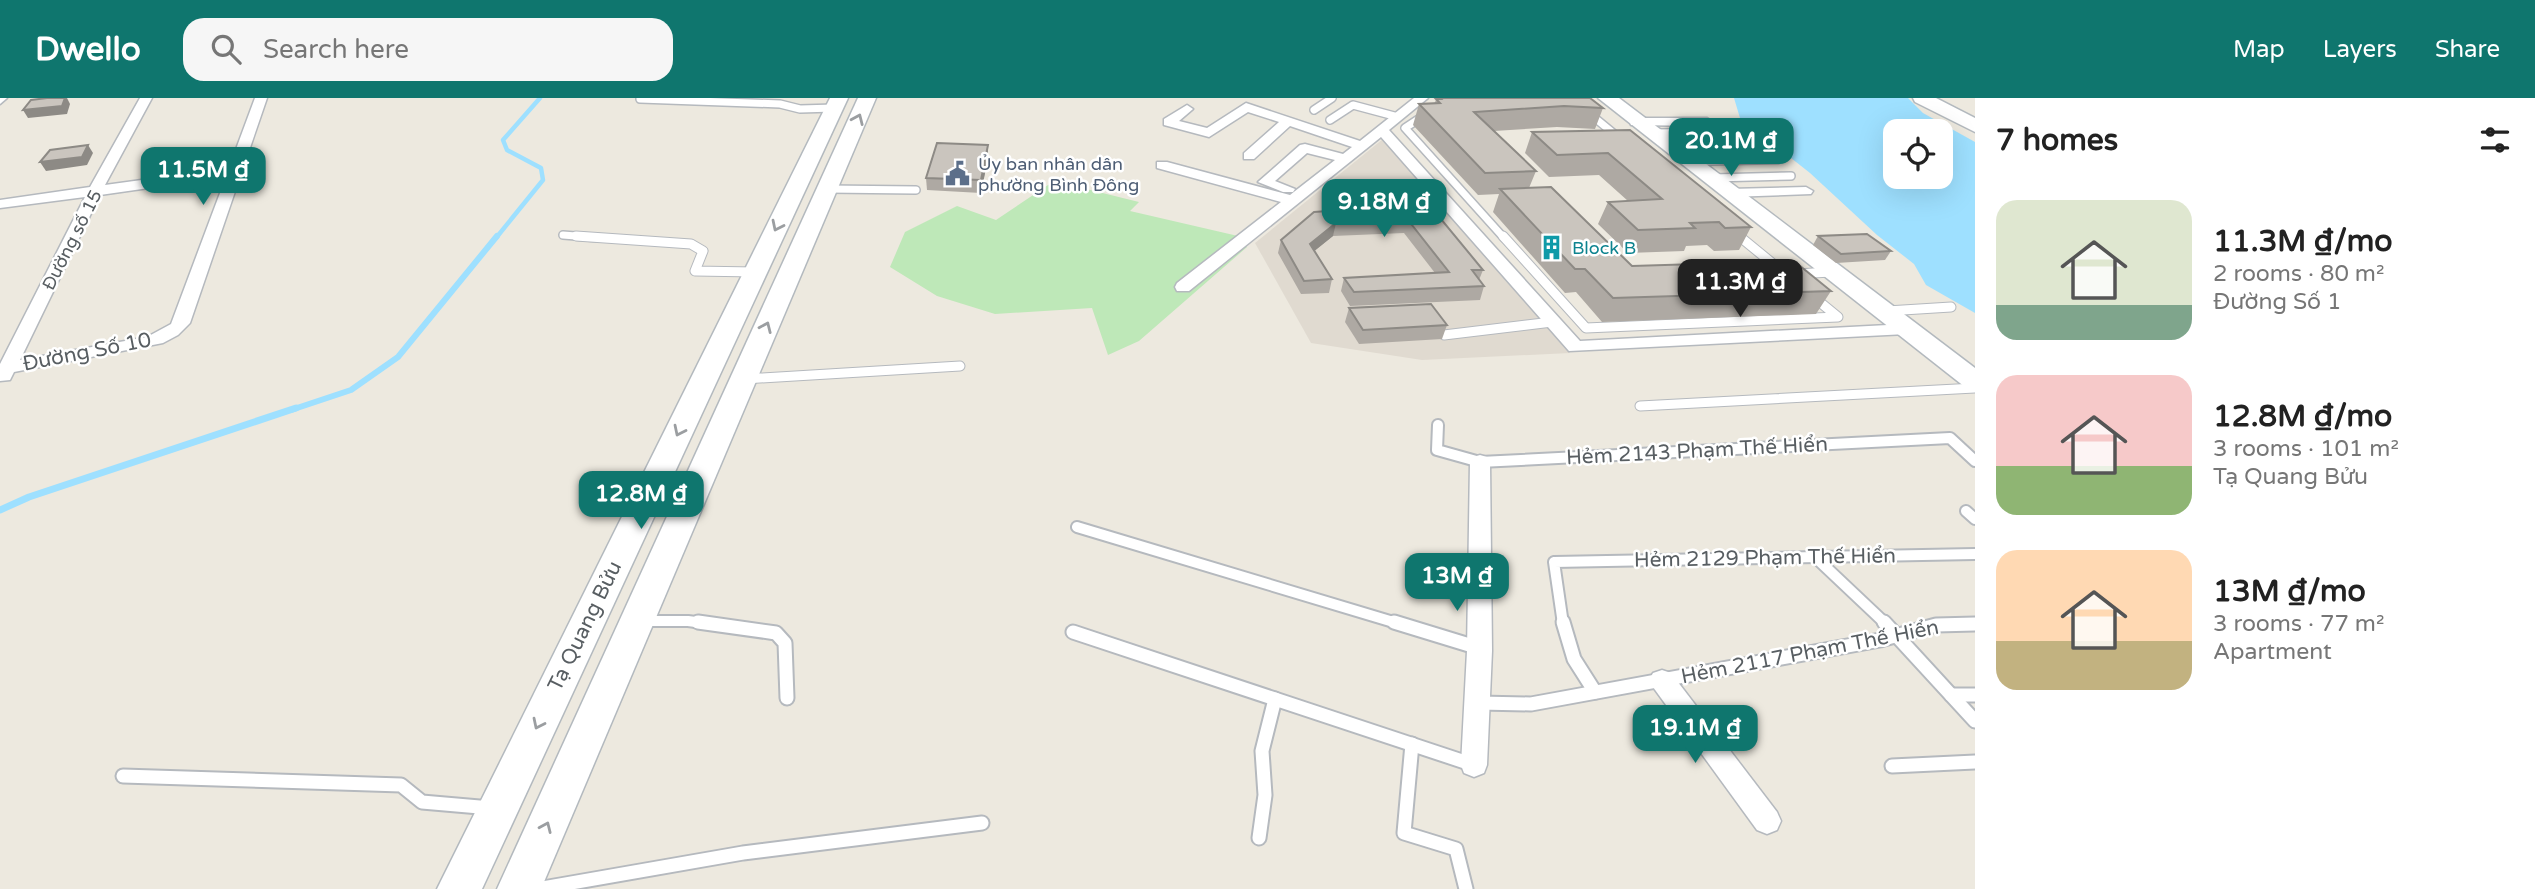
<!DOCTYPE html>
<meta charset="utf-8">
<style>
body{margin:0;font-family:"Varela Round",sans-serif;background:#f6f6f6;color:#222;height:100vh;display:flex;flex-direction:column;font-size:26px;white-space:nowrap}
*{box-sizing:border-box;margin:0}
p{font-size:23px;color:#767676}
.icon{flex:none;width:38px;height:38px;fill:none;stroke:currentColor;stroke-width:2;stroke-linecap:round;stroke-linejoin:round}
.map{position:relative;flex:1;overflow:hidden}
.details{display:flex;flex-direction:column;background:#fff;width:560px}
.details>*{flex:none}
.fabs{position:absolute;left:1883px;top:21px;display:grid;gap:14px}
.fabs a{display:grid;place-items:center;width:70px;height:70px;border-radius:14px;background:#fff;box-shadow:0 7px 28px #0002;font-size:35px}
.price{position:absolute;translate:-50% -60px;padding:0 16px;border-radius:14px;background:#0f766e;color:#fff;font-size:23px;line-height:46px;filter:drop-shadow(0 2px 4px #0008)}
.price::after{content:'';position:absolute;left:50%;top:42px;width:21px;height:16px;margin-left:-10px;background:inherit;clip-path:polygon(0 0,100% 0,50% 100%)}
.price.on{background:#222;color:#fff}
ul{padding:0;list-style:none}
li{display:flex;align-items:center;gap:21px;height:175px;padding:0 21px}
li span{display:grid;place-items:center;flex:none;width:196px;height:140px;border-radius:21px;color:#555}
li>.icon{margin-inline-start:auto}
span .icon{width:84px;height:84px;fill:#fffc;stroke-width:1}
li b{font-size:30px}
h2{display:flex;justify-content:space-between;align-items:center;height:84px;padding:0 21px;font-size:30px}
header{display:flex;align-items:center;gap:42px;box-sizing:border-box;height:98px;padding:0 35px;background:#0f766e;color:#fff}
header strong{font-size:33px}
nav{display:flex;gap:38px;margin-inline-start:auto;font-size:24px}
.search{width:490px;height:63px;background:#f6f6f6;display:flex;align-items:center;gap:18px;box-sizing:border-box;padding:0 24px;border-radius:21px;color:#767676;font-size:26px}
main{display:flex;flex:1;min-height:0}
.map>svg:first-child{display:block}
.education{fill:#e0dad0}
.green{fill:#bee8b8}
.water{fill:#9ee0ff;fill-rule:evenodd}
.lines{fill:none;stroke-linecap:round;stroke-linejoin:round}
.stream-far2{stroke:#9ee0ff;stroke-width:4.5}
.stream-far1{stroke:#9ee0ff;stroke-width:6}
.stream{stroke:#9ee0ff;stroke-width:7}
.lane-far3-casing{stroke:#b5b9be;stroke-width:10}
.lane-far2-casing{stroke:#b5b9be;stroke-width:11}
.lane-far1-casing{stroke:#b5b9be;stroke-width:14}
.lane-casing{stroke:#b5b9be;stroke-width:17}
.street-casing{stroke:#b5b9be;stroke-width:3}
.secondary-casing{stroke:#b3b9be;stroke-width:3}
.lane-far3{stroke:#fff;stroke-width:7}
.lane-far2{stroke:#fff;stroke-width:9}
.lane-far1{stroke:#fff;stroke-width:10}
.lane{stroke:#fff;stroke-width:13}
.street{fill:#fff;fill-rule:evenodd}
.secondary{fill:#fff;fill-rule:evenodd}
.wall{fill:#aea9a3}
.shaded-wall{fill:#8d8a85}
.building{fill:#cac5be;stroke:#8d8a85;stroke-width:2;fill-rule:evenodd}
.oneway{stroke:#9b9ea1}
.labels{text-anchor:middle;dominant-baseline:central;stroke-width:5;stroke-linejoin:round;paint-order:stroke}
.far-service-label{font-size:18px;fill:#4e5e75;stroke:#fff;text-anchor:start}
.far-street-label{font-size:18px;fill:#585e62;stroke:#fff}
.far-culture-label{font-size:18px;fill:#0d838f;stroke:#fff;text-anchor:start}
.street-label{font-size:21px;fill:#585e62;stroke:#fff}
</style>
<header>
<strong>Dwello</strong>
<div class="search"><svg class="icon" aria-label="search" viewBox="0 0 24 24"><circle cx="10" cy="10" r="6"/><path d="M15 15l6 6"/></svg>Search here</div>
<nav><a>Map</a><a>Layers</a><a>Share</a></nav>
</header>
<main>
<div class="map">
<svg width="1975" height="791" viewBox="0 0 1975 791">
<rect width="100%" height="100%" fill="#ede9df"/>
<path class="education" d="M1383,41l187,214 -148,7 -111,-17 -56,-100z"/>
<path class="green" d="M1054,83l85,21 -9,9 108,25 9,11 -108,94 -31,14 -16,-47 -97,6 -58,-18 -47,-29 15,-35 52,-26 39,14z"/>
<path class="water" d="M1734,0h174l15,15 52,29v171l-49,-28 -12,-21 -37,-29 -67,-62 -70,-55zM1895,33h46v46h-46z"/>
<g class="lines">
<path class="stream-far2" d="M496,140l47,-58 -2,-12 -34,-18 -4,-10 37,-42"/>
<path class="stream-far1" d="M291,312l60,-20 47,-33 99,-121"/>
<path class="stream" d="M0,412l29,-13 267,-89"/>
<defs>
<g id="lane-far3">
<path d="M640,1l140,5 20,5 34,-1"/>
<path d="M1314,12l18,-12"/>
<path d="M1330,22l23,-15 45,12"/>
<path d="M1653,35l81,-1"/>
<path d="M1669,47l65,-1"/>
<path d="M1713,80l78,-2"/>
<path d="M827,91l89,1"/>
<path d="M563,137l38,3"/>
<path d="M1504,140l-99,-110 38,-25 130,-3 168,138"/>
</g>
<g id="lane-far2">
<path d="M576,138l115,8 12,7 -8,20 60,1"/>
<path d="M1503,138l83,92 252,-11 -99,-81"/>
<path d="M1796,176l35,-2"/>
<path d="M1887,213l64,-4"/>
<path d="M1444,237l108,-13"/>
<path d="M744,281l216,-13"/>
<path d="M1640,308l335,-18"/>
</g>
<g id="lane-far1">
<path d="M1438,327l-1,25 43,12 470,-24 25,23"/>
<path d="M1966,413l9,8"/>
<path d="M1077,429l323,97"/>
<path d="M1814,458l72,68"/>
<path d="M640,523h48l23,3"/>
<path d="M1563,526l-9,-62 421,-8"/>
<path d="M1971,526h4"/>
</g>
<g id="lane">
<path d="M698,524l78,11 9,10 2,55"/>
<path d="M1394,524l85,26"/>
<path d="M1563,524l11,37 21,33"/>
<path d="M1884,524l91,99"/>
<path d="M1073,534l401,133"/>
<path d="M1951,597h24"/>
<path d="M1479,605l52,1 349,-64 56,-15 39,-1"/>
<path d="M1412,646l-8,89 52,16 10,40"/>
<path d="M1892,668l83,-4"/>
<path d="M123,678l278,9 21,17 69,6"/>
<path d="M1259,740l6,-43 -3,-44 13,-52"/>
<path d="M537,791l206,-36 239,-30"/>
</g>
<g id="street">
<path d="M0,0h7l-7,6z"/>
<path d="M140,0h12l-47,87 124,-17 26,-70h12l-77,225 -12,12 -15,8 -149,29 -4,8 -10,1v-17l85,-167 -85,11v-8l90,-13zM226,79l-55,147 -24,13 -127,23 80,-165z"/>
<path d="M1414,0h14l-39,32 191,211 327,-17 9,5 -9,5 -338,17 -188,-214 -192,154h-12l-2,-4 2,-4 104,-81 -124,-34v-6h10l123,33 45,-35 -28,-7 -32,28 20,8 -2,3h-10l-25,-10 42,-37 5,-1 38,10 9,-7 -62,-21 -36,33h-10v-6l35,-31 -31,-10 -39,25 -45,-12v-6l23,-14 6,4 -14,12 28,7 39,-25 114,38z"/>
<path d="M1636,20h71l6,4 -6,4 -76,-1 -1,-3z"/>
<path d="M1774,58l5,1v6l-92,2 -7,-4 7,-4z"/>
<path d="M1806,89l7,4 -2,3 -82,3 -7,-4 7,-4z"/>
<path d="M1480,357l7,2 3,5 2,189 -5,114 -3,8 -10,4 -10,-4 -3,-8 6,-114 3,-189 3,-5z"/>
<path d="M1662,572l9,3 106,139 4,9 -4,9 -10,4 -10,-4 -104,-143 -4,-7 4,-7z"/>
</g>
<g id="secondary">
<path d="M830,0h18l-366,791h-45z"/>
<path d="M858,0h18l-335,791h-44z"/>
<path d="M1598,0h21l356,270v21l-10,-2z"/>
<path d="M1913,0h23l39,20v14l-60,-30z"/>
</g>
</defs>
<use href="#lane-far3" class="lane-far3-casing"/>
<use href="#lane-far2" class="lane-far2-casing"/>
<use href="#lane-far1" class="lane-far1-casing"/>
<use href="#lane" class="lane-casing"/>
<use href="#street" class="street-casing"/>
<use href="#secondary" class="secondary-casing"/>
<use href="#lane-far3" class="lane-far3"/>
<use href="#lane-far2" class="lane-far2"/>
<use href="#lane-far1" class="lane-far1"/>
<use href="#lane" class="lane"/>
<use href="#street" class="street"/>
<use href="#secondary" class="secondary"/>
</g>
<g class="wall">
<path d="M1438,0h152l13,10 -8,21 -38,-2 -63,4 42,40 -7,17 103,78 199,25 -15,23 -214,8 -26,-30 -11,1 -72,-81 6,-18 -21,1 -65,-70 6,-21 16,-1 1,-4z"/>
<path d="M1630,32l121,97 -12,23 -25,1 -7,-6 -21,1 -2,5 -56,2 -30,-29 10,-22 20,-1 -29,-26 -50,2 -24,-24 7,-21z"/>
<path d="M988,60l-7,35 -54,-3 -1,-12z"/>
<path d="M1413,87l20,24 -4,11 54,50 -4,10 5,6 -4,14 -130,6 -9,-15 3,-13 91,-5 -31,-40 -71,3 -19,15 18,28 -3,14 -28,1 -23,-41 3,-13 51,-29 -7,-11 2,-12z"/>
<path d="M1818,138l73,15 -6,9 -49,3 -23,-18z"/>
<path d="M1349,210l98,17 -5,14 -83,5 -14,-22z"/>
</g>
<g class="shaded-wall">
<path d="M65,0h2l3,6 -3,10 -39,4 -5,-8z"/>
<path d="M88,47l5,8 -6,12 -41,6 -6,-9z"/>
<path d="M988,47v13l-7,35v-13z"/>
<path d="M1336,125l-3,13 -26,21 3,-13z"/>
</g>
<g class="building">
<path d="M47,0h18l-3,8 -39,4 8,-10z"/>
<path d="M1440,0h150l13,10 -39,-2 -90,6 62,59 -51,2 -66,-69 21,-1 -4,-4h5z"/>
<path d="M1630,32l121,97 -26,1 -6,-6 -29,1 5,5 -57,2 -30,-28 54,-3 -54,-46 -51,2 -25,-23z"/>
<path d="M937,45l51,2 -7,35 -55,-2z"/>
<path d="M88,47l-6,12 -42,5 10,-12z"/>
<path d="M1413,87l20,24h-16l9,11 15,-1 42,51h-11l12,16 -130,6 -10,-14 105,-6 -41,-52 -72,3 -26,21 22,35 -28,2 -23,-41 33,-28 29,-2 -16,-22zM1395,98l9,12 -35,1 -8,-11z"/>
<path d="M1551,89l81,79 162,-5 37,30 -218,7 -28,-29h-10l-75,-80z"/>
<path d="M1867,136l24,17 -50,3 -23,-18z"/>
<path d="M1431,206l16,21 -84,5 -14,-22z"/>
</g>
<defs><path id="oneway-chevron" d="M-2-3.5L2.5 0L-2 3.5" fill="none" stroke-width="1.6" stroke-linecap="round" stroke-linejoin="round" transform="scale(1.75)"/></defs>
<g class="oneway">
<use href="#oneway-chevron" transform="translate(858 21) rotate(-66)"/>
<use href="#oneway-chevron" transform="translate(777 128) rotate(116)"/>
<use href="#oneway-chevron" transform="translate(766 229) rotate(-66)"/>
<use href="#oneway-chevron" transform="translate(679 333) rotate(116)"/>
<use href="#oneway-chevron" transform="translate(538 626) rotate(116)"/>
<use href="#oneway-chevron" transform="translate(546 729) rotate(-66)"/>
</g>
<defs>
<symbol id="civic-bare" viewBox="-9 -9 18 18"><path d="M-.6-6.5H3V-4.5H.6V-3L4-1V1h2V6H-6V1h2V-1L-.6-3ZM-1.2 2.5V6h2.4V2.5Z" fill="#5c6f8a" stroke="#fff" stroke-width="2.5" paint-order="stroke"/></symbol>
<symbol id="building-bare" viewBox="-9 -9 18 18"><path d="M-4-6H4V6H1V3H-1V6H-4ZM-2.5-4.3h1.7v1.8h-1.7ZM.8-4.3h1.7v1.8H.8ZM-2.5-1h1.7V.8h-1.7ZM.8-1h1.7V.8H.8Z" fill="#0f9aa8" stroke="#fff" stroke-width="2.5" paint-order="stroke"/></symbol>
</defs>
<g fill-rule="evenodd">
<use href="#civic-bare" x="940" y="58" width="35" height="35"/>
<use href="#building-bare" x="1534" y="132" width="35" height="35"/>
</g>
<g class="labels">
<g class="far-service-label">
<text x="978" y="66">Ủy ban nhân dân<tspan x="978" dy="21">phường Bình Đông</tspan></text>
</g>
<g class="far-street-label">
<text transform="translate(72 142) rotate(-63)">Đường số 15</text>
</g>
<g class="far-culture-label">
<text x="1572" y="150">Block B</text>
</g>
<g class="street-label">
<text transform="translate(87 254) rotate(-11)">Đường Số 10</text>
<text transform="translate(1697 353) rotate(-3)">Hẻm 2143 Phạm Thế Hiển</text>
<text transform="translate(1765 460) rotate(-1)">Hẻm 2129 Phạm Thế Hiển</text>
<text transform="translate(585 528) rotate(-64)">Tạ Quang Bửu</text>
<text transform="translate(1810 554) rotate(-11)">Hẻm 2117 Phạm Thế Hiển</text>
</g>
</g>
</svg>
<div class="fabs">
<a><svg class="icon" aria-label="locate" viewBox="0 0 24 24"><circle cx="12" cy="12" r="6"/><path d="M12 2v4M12 18v4M2 12h4M18 12h4"/></svg></a>
</div>
<b class="price" style="left:1731px;top:80px">20.1M ₫</b>
<b class="price" style="left:203px;top:109px">11.5M ₫</b>
<b class="price" style="left:1384px;top:141px">9.18M ₫</b>
<b class="price on" style="left:1740px;top:221px">11.3M ₫</b>
<b class="price" style="left:641px;top:433px">12.8M ₫</b>
<b class="price" style="left:1457px;top:515px">13M ₫</b>
<b class="price" style="left:1695px;top:667px">19.1M ₫</b>
</div>
<section class="details">
<h2>7 homes<svg class="icon" aria-label="filters" viewBox="0 0 24 24"><path d="M4 7h16M4 17h16"/><circle cx="9" cy="7" r="2"/><circle cx="15" cy="17" r="2"/></svg></h2>
<ul>
<li><span style="background:linear-gradient(#dfe7d0 75%,#7fa58c 0)"><svg class="icon" aria-label="home" viewBox="0 0 24 24"><path d="M3 11l9-7 9 7M6 9v11h12V9"/></svg></span><div><b>11.3M ₫/mo</b><p>2 rooms · 80 m²</p><p>Đường Số 1</p></div></li>
<li><span style="background:linear-gradient(#f6c9c9 65%,#8fb573 0)"><svg class="icon" aria-label="home" viewBox="0 0 24 24"><path d="M3 11l9-7 9 7M6 9v11h12V9"/></svg></span><div><b>12.8M ₫/mo</b><p>3 rooms · 101 m²</p><p>Tạ Quang Bửu</p></div></li>
<li><span style="background:linear-gradient(#ffd9b3 65%,#c2b280 0)"><svg class="icon" aria-label="home" viewBox="0 0 24 24"><path d="M3 11l9-7 9 7M6 9v11h12V9"/></svg></span><div><b>13M ₫/mo</b><p>3 rooms · 77 m²</p><p>Apartment</p></div></li>
</ul>
</section>
</main>
